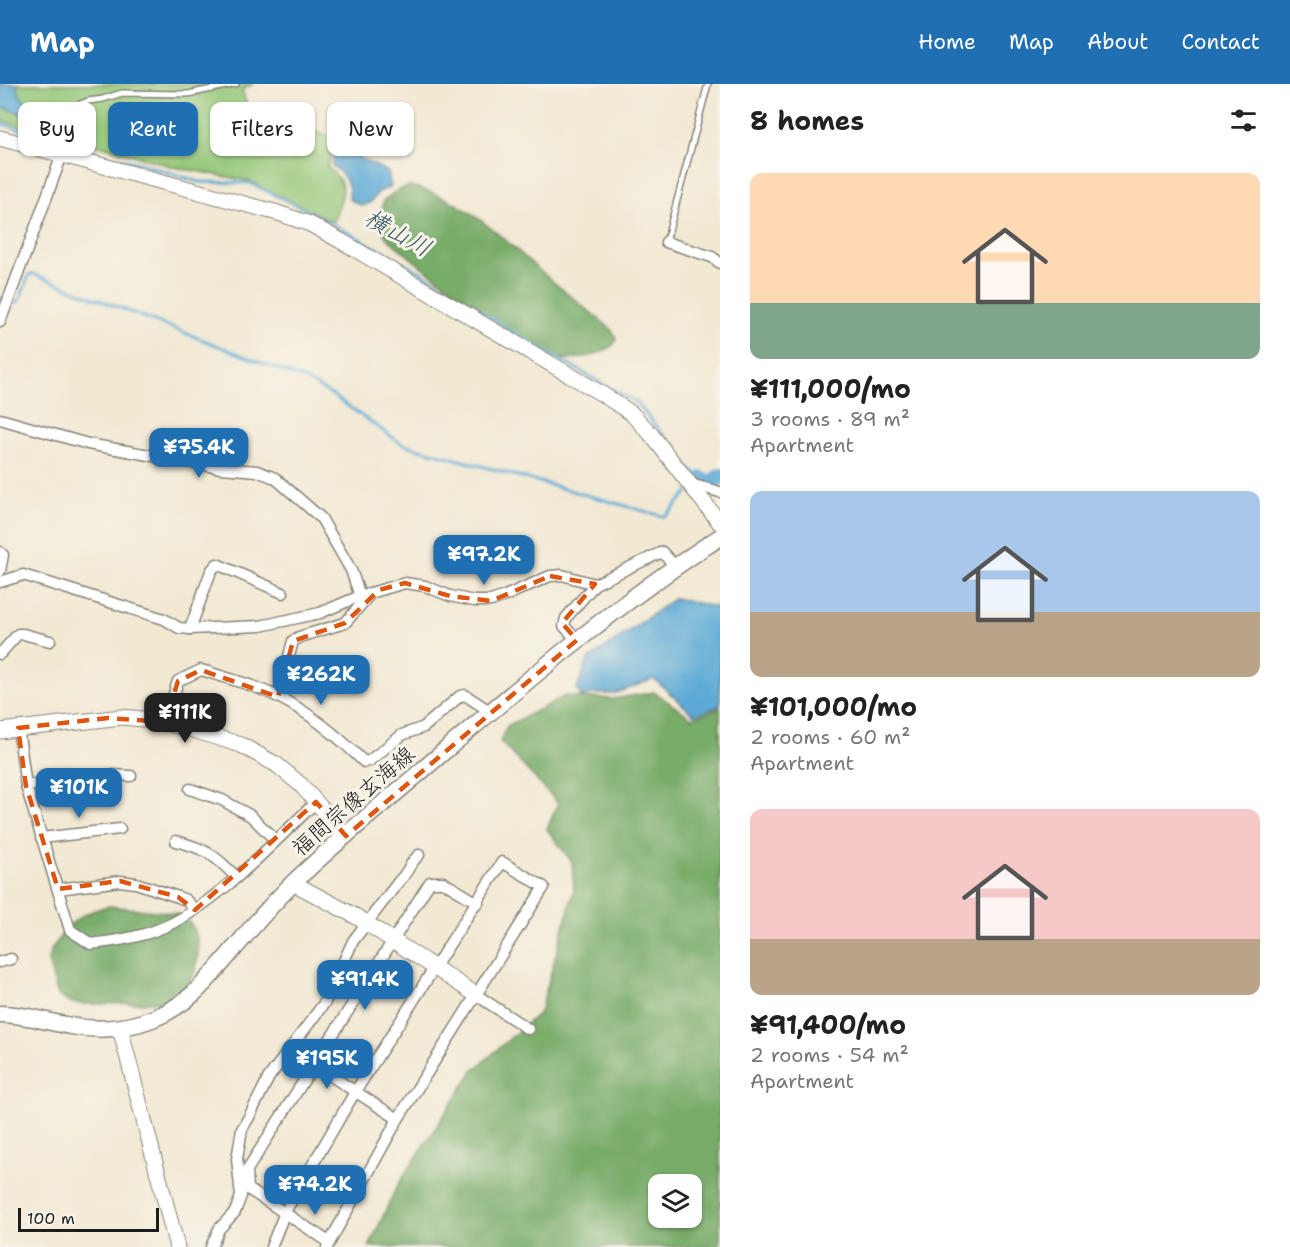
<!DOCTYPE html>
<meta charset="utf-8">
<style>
body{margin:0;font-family:"Shantell Sans","Klee One",sans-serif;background:#f2f2f2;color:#222;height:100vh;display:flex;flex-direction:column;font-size:22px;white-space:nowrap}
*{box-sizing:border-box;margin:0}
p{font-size:20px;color:#767676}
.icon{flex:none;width:33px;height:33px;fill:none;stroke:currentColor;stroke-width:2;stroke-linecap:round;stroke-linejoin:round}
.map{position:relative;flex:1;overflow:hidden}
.drawer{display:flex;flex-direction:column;background:#fff;width:570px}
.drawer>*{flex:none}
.top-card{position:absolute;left:18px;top:18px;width:570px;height:54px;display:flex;gap:12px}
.controls{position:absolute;left:648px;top:1090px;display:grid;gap:12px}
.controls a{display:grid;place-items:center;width:54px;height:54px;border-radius:12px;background:#fff;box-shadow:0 2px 4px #0004;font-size:30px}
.scale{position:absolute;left:18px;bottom:15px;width:141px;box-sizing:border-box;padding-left:6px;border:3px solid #1c1c1c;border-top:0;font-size:16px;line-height:21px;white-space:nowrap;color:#1c1c1c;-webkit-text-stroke:4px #f7f3e8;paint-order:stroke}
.price{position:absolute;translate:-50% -51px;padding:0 14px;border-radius:12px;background:#1f6fb2;color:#fff;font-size:20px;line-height:39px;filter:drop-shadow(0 2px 3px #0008)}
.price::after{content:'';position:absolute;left:50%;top:36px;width:18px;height:14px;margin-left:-9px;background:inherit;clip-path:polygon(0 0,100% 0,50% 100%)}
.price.current{background:#222;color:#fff}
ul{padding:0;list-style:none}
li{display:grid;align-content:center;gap:12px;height:318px;padding:0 30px}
li span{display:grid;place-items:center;height:186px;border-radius:12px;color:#555}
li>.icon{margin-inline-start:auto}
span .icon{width:108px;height:108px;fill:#fffc;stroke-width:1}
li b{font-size:26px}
h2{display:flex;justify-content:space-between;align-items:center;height:72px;padding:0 30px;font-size:26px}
.tag{padding:0 21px;border-radius:12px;background:#fff;box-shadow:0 2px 4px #0004;font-size:21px;line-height:54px}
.tag.current{background:#1f6fb2;color:#fff}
header{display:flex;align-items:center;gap:36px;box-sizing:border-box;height:84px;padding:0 30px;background:#1f6fb2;color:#fff}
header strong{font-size:28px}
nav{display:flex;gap:33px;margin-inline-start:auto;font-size:21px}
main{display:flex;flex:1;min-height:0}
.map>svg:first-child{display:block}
.green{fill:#95c879;stroke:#58724a;stroke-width:1.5}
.forest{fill:#78ac69;stroke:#4a6442;stroke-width:1.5;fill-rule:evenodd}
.water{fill:#5daad6;stroke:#3c6379;stroke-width:1.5}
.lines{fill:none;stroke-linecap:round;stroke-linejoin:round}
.stream{stroke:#5daad6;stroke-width:3}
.river{stroke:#5daad6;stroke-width:16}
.lane-casing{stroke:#878278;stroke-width:8}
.street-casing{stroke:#878278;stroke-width:13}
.secondary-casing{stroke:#878278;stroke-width:17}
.primary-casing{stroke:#878278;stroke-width:19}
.lane{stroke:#fff;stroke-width:5}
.street{stroke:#fff;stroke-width:10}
.secondary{stroke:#fff;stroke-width:15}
.primary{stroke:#fff;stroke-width:16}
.marked{fill:none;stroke:#de560d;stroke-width:4.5;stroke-dasharray:12 8;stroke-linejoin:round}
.labels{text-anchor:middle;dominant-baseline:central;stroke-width:6;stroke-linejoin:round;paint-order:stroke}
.street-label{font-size:22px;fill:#1c1c1c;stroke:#f7f3e8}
.water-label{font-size:24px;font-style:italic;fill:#365566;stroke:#f7f3e8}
</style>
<header>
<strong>Map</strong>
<nav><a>Home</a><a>Map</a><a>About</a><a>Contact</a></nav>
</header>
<main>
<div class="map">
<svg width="720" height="1163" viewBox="0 0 720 1163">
<rect width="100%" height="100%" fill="#f7f3e8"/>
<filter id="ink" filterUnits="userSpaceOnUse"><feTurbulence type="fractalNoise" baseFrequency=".0167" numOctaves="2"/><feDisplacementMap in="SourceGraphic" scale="12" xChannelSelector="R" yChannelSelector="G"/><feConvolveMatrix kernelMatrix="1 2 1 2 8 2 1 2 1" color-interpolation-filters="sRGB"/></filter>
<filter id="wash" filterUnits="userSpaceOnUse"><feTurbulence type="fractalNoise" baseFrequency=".008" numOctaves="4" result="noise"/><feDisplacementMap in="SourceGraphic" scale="24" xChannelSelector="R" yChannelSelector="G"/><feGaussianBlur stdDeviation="1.35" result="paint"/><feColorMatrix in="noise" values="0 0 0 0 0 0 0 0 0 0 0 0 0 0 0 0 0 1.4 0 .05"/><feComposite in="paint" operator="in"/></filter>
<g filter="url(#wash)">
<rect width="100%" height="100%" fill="#f2e9d3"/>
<path class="green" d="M0,0h253l-11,6 7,21 88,28 -10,28c24,18 15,31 6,55l-84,-41 -75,-14 -71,-21 -19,-1 -84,-25z"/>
<g class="forest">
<path d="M410,102c51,11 90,49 127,82 24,21 50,41 74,61l6,10c-6,16 -48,23 -64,19 -6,-1 -12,-4 -17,-6l-119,-89 -31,-26 -5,-8 -2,-9 5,-20 14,-10z"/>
<path d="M654,608l38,26 28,-10v539h-351l27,-59 77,-117 67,-59 34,-122 -2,-28 -25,-33 11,-26 -58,-62 7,-15 58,-30 48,3zM658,1101h34v33h-34z"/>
<path d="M109,822l65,7c37,10 27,71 0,86 -7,4 -90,6 -100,4 -6,-1 -12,-4 -16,-8l-10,-33c0,-9 5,-15 10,-22 13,-20 28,-29 51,-34z"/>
</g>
<g class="water">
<path d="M0,0h17c1,11 6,17 15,23l-1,9 -31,-9z"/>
<path d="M336,62l52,26 3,15 -13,5 -7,10 -9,4 -13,-7c2,-16 -5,-24 -17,-34z"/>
<path d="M675,514l45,10v98l-26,9 -40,-36 -40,15h-28l-3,5 -6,-10 11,-29z"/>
</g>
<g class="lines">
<g class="stream">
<path d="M0,39l108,34 27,5 64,20 50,1 60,28 111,61 112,72 105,59 53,66 11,10 -3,3"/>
<path d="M0,213l12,7 7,-3 10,-26 4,-1 273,106 26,15 70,49 260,72h4l23,-25"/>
</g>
<path class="river" d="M701,395l7,4 6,-2 6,-5"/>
</g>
</g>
<g filter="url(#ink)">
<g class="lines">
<defs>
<g id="lane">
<path d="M59,68l13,-41 8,-7 8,-3 15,-2 19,-6 66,1 48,-10"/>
<path d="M666,158l42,-158"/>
</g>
<g id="street">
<path d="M666,158l46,15 8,6"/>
<path d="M0,238l43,-115 16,-44v-9"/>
<path d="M0,335l88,25 133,24 36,3 18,7 46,40 30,52 9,26"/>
<path d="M690,400l30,8"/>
<path d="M0,468l3,3 -3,16"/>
<path d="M0,498l23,-7 141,44 15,9 11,1 70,-3 60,-13 40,-17 45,-13 20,3 25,10 24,5h17l14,-5 45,-20 12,-1 33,9"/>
<path d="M190,545l21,-58 6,-7 66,29"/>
<path d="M577,556l-13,-14 2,-8 29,-34 67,-32 13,14"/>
<path d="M0,570l18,-20h5l27,7"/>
<path d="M278,613l15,-56 6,-4 46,-14 26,-30"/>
<path d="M165,638l13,-41 23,-11c26,8 54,15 79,28 32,16 59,39 84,64l5,-1 33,-26 22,-8 36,-31 5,-1 26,17"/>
<path d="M18,644l8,58 44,144 21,14c23,-3 46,-6 68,-15 53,-20 115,-87 157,-127"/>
<path d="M26,702l84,-11 21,1"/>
<path d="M190,705l32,11 29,16 24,24"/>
<path d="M41,754l79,-9"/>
<path d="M176,757c30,8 39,14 60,36"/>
<path d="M58,805l62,-8 16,2 42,14 8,3 9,10"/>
<path d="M0,878l11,-3"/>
<path d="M475,910l53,35"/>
<path d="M314,981l84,54"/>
<path d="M329,1158l-81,-53 -1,-19 183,-288h13l35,21"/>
<path d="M211,1163l8,-18 16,-17 6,-16 -4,-37 5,-30 7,-12 20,-40 56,-75 28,-61 46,-60c9,-8 11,-19 20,-26"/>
<path d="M271,1163l14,-35 70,-120 147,-230 42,25 -146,232 -71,128"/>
</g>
<g id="secondary">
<path d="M0,54l278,75 32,11 31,17 261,153 29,19 19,20 70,90"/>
<path d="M0,647l122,-14 30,3 35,8 54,17 36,20 24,20 45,51"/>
<path d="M293,799l64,34 118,77"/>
<path d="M120,944l57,219"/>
</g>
<path id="primary" d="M0,930c25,0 47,8 71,12 27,5 55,3 81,-7 41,-16 59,-44 87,-76 17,-21 36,-42 55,-61 47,-45 98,-85 147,-128 90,-77 180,-153 279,-217"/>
</defs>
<use href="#lane" class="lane-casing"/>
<use href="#street" class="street-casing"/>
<use href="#secondary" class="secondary-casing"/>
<use href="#primary" class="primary-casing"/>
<use href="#lane" class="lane"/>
<use href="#street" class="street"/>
<use href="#secondary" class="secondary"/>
<use href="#primary" class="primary"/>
</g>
</g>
<path class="marked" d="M550,492l45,8 -33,39 15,17 -231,196 -30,-34 -121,108 -17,-13 -58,-16 -62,8 -32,-103 -8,-58 90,-10 57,4 13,-41 23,-11 77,27 15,-56 52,-18 34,-33 26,-7 45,13 41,5z"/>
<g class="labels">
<g class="street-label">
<text transform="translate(353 717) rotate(-41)">福間宗像玄海線</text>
</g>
<g class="water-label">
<text transform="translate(398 149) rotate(29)">横山川</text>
</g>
</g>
</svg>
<div class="controls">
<a><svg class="icon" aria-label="layers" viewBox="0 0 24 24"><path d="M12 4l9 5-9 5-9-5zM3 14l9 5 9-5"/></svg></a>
</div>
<div class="scale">100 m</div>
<b class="price" style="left:199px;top:395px">¥75.4K</b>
<b class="price" style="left:484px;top:502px">¥97.2K</b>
<b class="price" style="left:321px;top:622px">¥262K</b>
<b class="price current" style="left:185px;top:660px">¥111K</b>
<b class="price" style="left:79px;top:735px">¥101K</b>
<b class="price" style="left:365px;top:927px">¥91.4K</b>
<b class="price" style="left:327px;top:1006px">¥195K</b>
<b class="price" style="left:315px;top:1132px">¥74.2K</b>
<div class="top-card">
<a class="tag">Buy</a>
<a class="tag current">Rent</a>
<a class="tag">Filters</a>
<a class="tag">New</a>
</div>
</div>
<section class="drawer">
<h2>8 homes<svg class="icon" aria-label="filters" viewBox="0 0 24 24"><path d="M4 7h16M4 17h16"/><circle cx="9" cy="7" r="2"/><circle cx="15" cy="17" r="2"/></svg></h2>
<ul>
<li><span style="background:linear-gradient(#ffd9b3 70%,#7fa58c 0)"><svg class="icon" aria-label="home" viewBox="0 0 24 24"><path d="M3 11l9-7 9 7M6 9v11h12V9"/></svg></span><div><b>¥111,000/mo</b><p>3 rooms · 89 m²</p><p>Apartment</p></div></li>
<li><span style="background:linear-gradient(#a9c7e8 65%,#b9a48a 0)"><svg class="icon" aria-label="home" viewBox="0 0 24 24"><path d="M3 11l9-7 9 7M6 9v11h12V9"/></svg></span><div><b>¥101,000/mo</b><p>2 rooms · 60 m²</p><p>Apartment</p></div></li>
<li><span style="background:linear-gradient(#f6c9c9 70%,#b9a48a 0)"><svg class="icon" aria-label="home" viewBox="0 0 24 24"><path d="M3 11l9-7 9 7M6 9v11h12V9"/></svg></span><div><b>¥91,400/mo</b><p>2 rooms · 54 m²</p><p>Apartment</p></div></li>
</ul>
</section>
</main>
